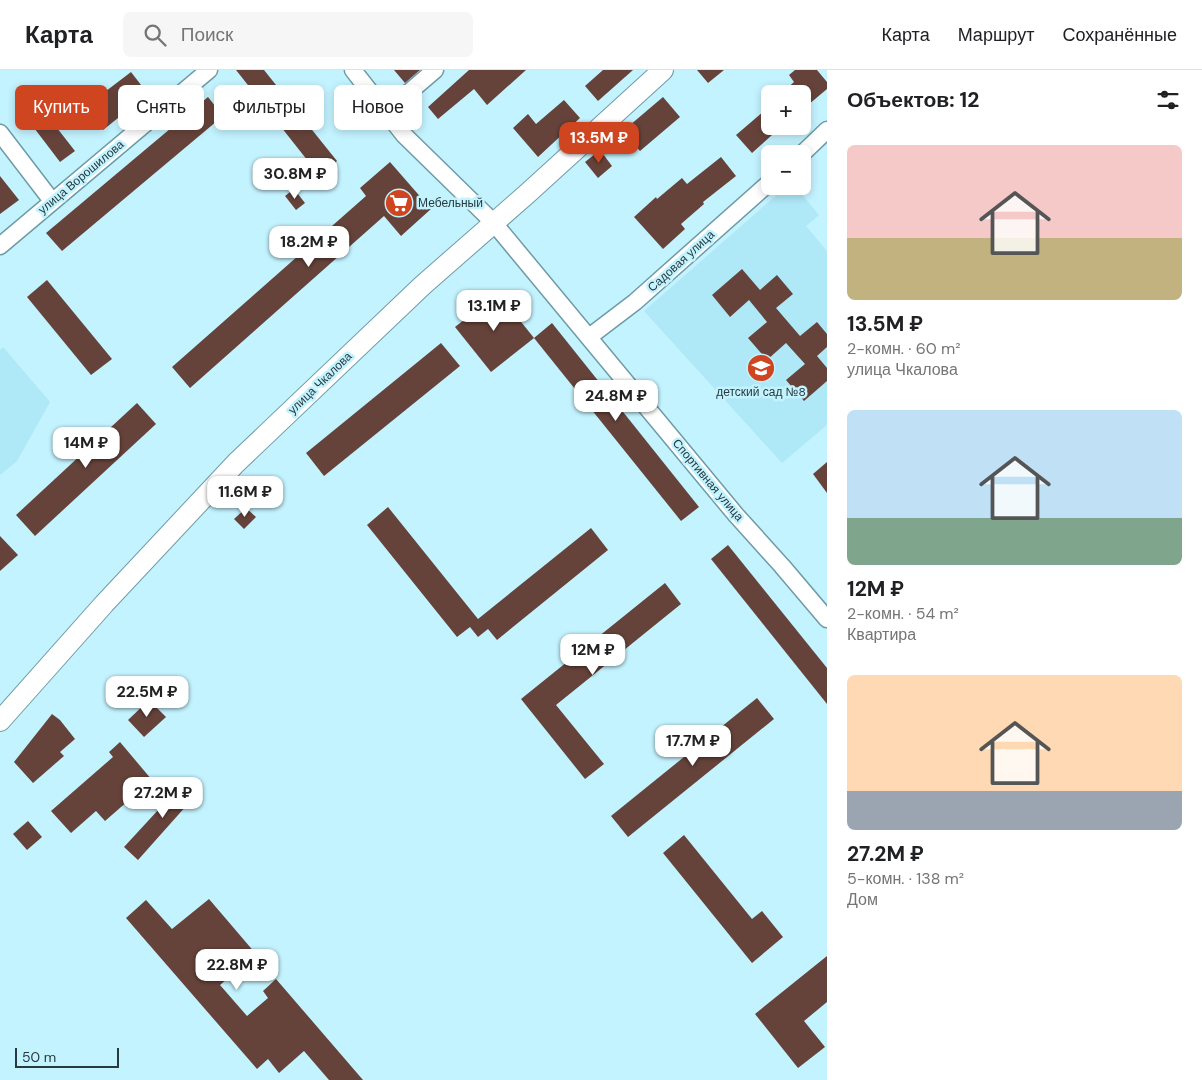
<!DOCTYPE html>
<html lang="ru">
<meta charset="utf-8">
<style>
body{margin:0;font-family:"DM Sans",sans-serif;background:#f6f6f6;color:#202124;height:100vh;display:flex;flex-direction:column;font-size:19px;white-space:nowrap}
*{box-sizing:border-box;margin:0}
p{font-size:16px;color:#757577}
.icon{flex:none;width:28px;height:28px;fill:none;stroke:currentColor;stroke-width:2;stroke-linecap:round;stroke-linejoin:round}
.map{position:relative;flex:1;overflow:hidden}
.drawer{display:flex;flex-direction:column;background:#fff;width:375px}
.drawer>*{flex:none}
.banner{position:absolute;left:15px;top:15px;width:475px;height:45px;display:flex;gap:10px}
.buttons{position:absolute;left:761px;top:15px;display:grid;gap:10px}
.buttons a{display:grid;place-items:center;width:50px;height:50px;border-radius:8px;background:#fff;box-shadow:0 2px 8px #0003;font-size:25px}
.scale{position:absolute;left:15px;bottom:12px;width:104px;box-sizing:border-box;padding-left:5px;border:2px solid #273a3f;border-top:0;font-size:14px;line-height:18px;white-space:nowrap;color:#273a3f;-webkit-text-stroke:4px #c3f3ff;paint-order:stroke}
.price{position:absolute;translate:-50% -42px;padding:0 11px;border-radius:10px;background:#fff;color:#222;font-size:16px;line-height:32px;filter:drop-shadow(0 1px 2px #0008)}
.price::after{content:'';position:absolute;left:50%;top:30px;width:15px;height:11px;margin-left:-8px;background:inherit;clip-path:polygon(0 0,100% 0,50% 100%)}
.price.on{background:#ce4520;color:#fff}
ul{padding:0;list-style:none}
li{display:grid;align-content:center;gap:10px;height:265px;padding:0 20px}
li span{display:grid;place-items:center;height:155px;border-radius:8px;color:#555}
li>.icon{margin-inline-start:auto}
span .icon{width:90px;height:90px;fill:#fffc;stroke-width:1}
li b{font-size:21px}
h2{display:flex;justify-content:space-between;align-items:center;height:60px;padding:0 20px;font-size:21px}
.pill{padding:0 18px;border-radius:8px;background:#fff;box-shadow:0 2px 8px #0003;font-size:18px;line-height:45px}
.pill.on{background:#ce4520;color:#fff}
header{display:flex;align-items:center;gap:30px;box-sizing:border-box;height:70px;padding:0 25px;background:#fff;border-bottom:1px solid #e0e0e0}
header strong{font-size:24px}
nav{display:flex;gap:28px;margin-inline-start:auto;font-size:18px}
.search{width:350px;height:45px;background:#f6f6f6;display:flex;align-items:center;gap:12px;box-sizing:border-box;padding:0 18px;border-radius:8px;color:#757577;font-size:19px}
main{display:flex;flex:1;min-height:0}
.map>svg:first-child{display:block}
.built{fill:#afe8f7}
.building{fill:#66433a}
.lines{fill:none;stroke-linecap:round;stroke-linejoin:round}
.minor-casing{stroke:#6e9ba7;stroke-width:19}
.tertiary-casing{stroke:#6e9ba7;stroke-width:22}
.minor{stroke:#fff;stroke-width:16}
.tertiary{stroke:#fff;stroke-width:20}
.labels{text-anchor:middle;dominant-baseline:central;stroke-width:5;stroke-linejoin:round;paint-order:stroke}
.street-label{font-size:12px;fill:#273a3f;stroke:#c3f3ff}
.poi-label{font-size:12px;fill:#273a3f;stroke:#c3f3ff;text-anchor:start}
</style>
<header>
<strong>Карта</strong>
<div class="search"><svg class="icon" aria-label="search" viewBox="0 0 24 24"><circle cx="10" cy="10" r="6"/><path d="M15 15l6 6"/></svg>Поиск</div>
<nav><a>Карта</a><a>Маршрут</a><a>Сохранённые</a></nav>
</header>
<main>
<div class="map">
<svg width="827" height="1010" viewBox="0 0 827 1010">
<rect width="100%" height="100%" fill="#c3f3ff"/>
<g class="built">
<path d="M787,116h8l24,29 -13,11 21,25v174l-45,38 -138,-152z"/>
<path d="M3,277l47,55 -33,59 -17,14v-125z"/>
</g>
<g class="building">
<path d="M236,0h28l73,91 -18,14z"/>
<path d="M394,0h26l-15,13z"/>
<path d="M469,0h57l-39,35 -13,-16 -36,30 -10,-12z"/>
<path d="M603,0h30l-35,31 -13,-15z"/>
<path d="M697,0h27l-16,13z"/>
<path d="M795,0h22l10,12v7l-25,21v-16h-21l13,-12 -5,-7z"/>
<path d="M131,2l17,22 -45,36 -18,-23z"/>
<path d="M208,27l15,19 -161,135 -16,-18z"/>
<path d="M663,27l17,20 -40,34 -17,-20z"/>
<path d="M564,30l16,18 -42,39 -25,-29 15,-14 8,10z"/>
<path d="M39,35l36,46 -15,11 -35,-46z"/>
<path d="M770,36v20h12l-30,27 -16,-18z"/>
<path d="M600,80l12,16 -14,12 -13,-16z"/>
<path d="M721,87l15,19 -33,26 1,2 -23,20 4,5 -22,20 -29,-32 22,-20 1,2 25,-21 5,6z"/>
<path d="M390,92l41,47 -30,27 -17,-20 -194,172 -18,-21 194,-171 -6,-8z"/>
<path d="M0,106l19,24 -19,14z"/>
<path d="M294,119l11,14 -9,7 -11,-14z"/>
<path d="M742,199l18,21 17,-15 16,19 -17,14 24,28 17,-14 10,12v13l-10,9 10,12v13l-23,20 -18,-21 19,-16 -19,-21 -19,17 -19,-22 19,-16 -18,-22 -19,17 -18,-22z"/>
<path d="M47,210l65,79 -21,16 -64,-78z"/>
<path d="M498,223l36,45 -43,34 -36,-45z"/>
<path d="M552,253l147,184 -18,14 -147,-183z"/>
<path d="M441,273l19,23 -136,110 -18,-23z"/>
<path d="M137,333l19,21 -121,112 -19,-21z"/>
<path d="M827,392v31l-14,-19z"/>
<path d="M388,437l90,112 113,-91 17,22 -111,90 -9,-11 -10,8 -8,-10 -13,10 -90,-112z"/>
<path d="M246,438l10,9 -12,12 -10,-10z"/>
<path d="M0,466l18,19 -18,16z"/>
<path d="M728,475l99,123v36l-116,-145z"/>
<path d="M665,513l16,21 -125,101 48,59 -19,15 -64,-80z"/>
<path d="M757,628l17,21 -146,118 -17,-21z"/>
<path d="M149,630l17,17 -22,20 -16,-17z"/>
<path d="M52,644l8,6 15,19 -15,13 4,4 -31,27 -19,-21z"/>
<path d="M120,672l32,38 -47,41 -9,-10 -25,22 -20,-22 62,-54 -4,-5z"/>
<path d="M193,708l10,9 -65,73 -14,-13 59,-64 3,3z"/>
<path d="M28,751l14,16 -15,13 -14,-16z"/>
<path d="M684,765l68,84 10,-8 21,26 -31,26 -89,-110z"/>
<path d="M209,829l47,55 -36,31 27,31 21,-18 -5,-7 13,-12 87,101h-34l-25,-29 -25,22 -11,-14 -11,10 -131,-151 20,-18 26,29z"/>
<path d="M827,886v46l-23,19 21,26 -27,21 -43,-54z"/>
</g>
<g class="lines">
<defs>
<g id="minor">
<path d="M353,0l51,65 89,87 243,293 46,51 45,53"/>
<path d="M386,42l49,-42"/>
<path d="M0,63l52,68"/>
<path d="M802,84l25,-24"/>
<path d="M0,176l209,-176"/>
<path d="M589,267l46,-35 135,-120"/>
</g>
<path id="tertiary" d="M0,651l104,-117 132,-141 187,-178 105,-92 135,-123"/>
</defs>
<use href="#minor" class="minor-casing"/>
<use href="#tertiary" class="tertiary-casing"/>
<use href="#minor" class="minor"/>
<use href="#tertiary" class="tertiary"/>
</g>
<defs>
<symbol id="supermarket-disc" viewBox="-11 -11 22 22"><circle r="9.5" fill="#ce4520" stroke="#c3f3ff"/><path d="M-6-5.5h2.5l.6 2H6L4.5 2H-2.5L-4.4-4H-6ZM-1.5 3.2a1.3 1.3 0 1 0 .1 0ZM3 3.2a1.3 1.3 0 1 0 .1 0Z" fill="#fff"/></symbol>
<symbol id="school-disc" viewBox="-11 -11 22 22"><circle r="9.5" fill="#ce4520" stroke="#c3f3ff"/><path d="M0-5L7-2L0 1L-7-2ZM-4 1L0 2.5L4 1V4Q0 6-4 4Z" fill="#fff"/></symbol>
</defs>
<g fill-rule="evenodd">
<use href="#supermarket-disc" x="383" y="117" width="32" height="32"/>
<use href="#school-disc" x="745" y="282" width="32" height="32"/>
</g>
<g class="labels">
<g class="street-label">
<text transform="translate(81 107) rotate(-40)">улица Ворошилова</text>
<text transform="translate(681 191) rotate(-42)">Садовая улица</text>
<text transform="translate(320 313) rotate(-44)">улица Чкалова</text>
<text transform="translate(708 410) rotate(50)">Спортивная улица</text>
</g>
<g class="poi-label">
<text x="418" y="133">Мебельный</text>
<text x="761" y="322" text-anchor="middle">детский сад №8</text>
</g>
</g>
</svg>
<div class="buttons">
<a>+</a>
<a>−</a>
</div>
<div class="scale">50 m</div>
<b class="price on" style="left:599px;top:94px">13.5M ₽</b>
<b class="price" style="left:295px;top:130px">30.8M ₽</b>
<b class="price" style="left:309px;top:198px">18.2M ₽</b>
<b class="price" style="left:494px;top:262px">13.1M ₽</b>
<b class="price" style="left:616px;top:352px">24.8M ₽</b>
<b class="price" style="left:86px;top:399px">14M ₽</b>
<b class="price" style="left:245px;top:448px">11.6M ₽</b>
<b class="price" style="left:593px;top:606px">12M ₽</b>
<b class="price" style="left:147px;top:648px">22.5M ₽</b>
<b class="price" style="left:693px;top:697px">17.7M ₽</b>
<b class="price" style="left:163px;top:749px">27.2M ₽</b>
<b class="price" style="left:237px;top:921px">22.8M ₽</b>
<div class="banner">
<a class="pill on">Купить</a>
<a class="pill">Снять</a>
<a class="pill">Фильтры</a>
<a class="pill">Новое</a>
</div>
</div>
<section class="drawer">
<h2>Объектов: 12<svg class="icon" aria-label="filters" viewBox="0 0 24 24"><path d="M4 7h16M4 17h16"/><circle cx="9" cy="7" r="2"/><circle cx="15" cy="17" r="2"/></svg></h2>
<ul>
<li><span style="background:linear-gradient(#f6c9c9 60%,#c2b280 0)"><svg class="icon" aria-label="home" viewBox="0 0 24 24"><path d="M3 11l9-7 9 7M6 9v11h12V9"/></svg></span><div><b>13.5M ₽</b><p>2-комн. · 60 m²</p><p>улица Чкалова</p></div></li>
<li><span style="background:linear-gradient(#bfe0f5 70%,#7fa58c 0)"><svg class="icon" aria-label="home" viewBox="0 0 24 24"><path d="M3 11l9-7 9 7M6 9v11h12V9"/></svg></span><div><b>12M ₽</b><p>2-комн. · 54 m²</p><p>Квартира</p></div></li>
<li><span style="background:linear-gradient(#ffd9b3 75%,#9aa5b1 0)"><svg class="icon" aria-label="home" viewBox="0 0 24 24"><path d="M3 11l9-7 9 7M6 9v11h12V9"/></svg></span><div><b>27.2M ₽</b><p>5-комн. · 138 m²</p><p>Дом</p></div></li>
</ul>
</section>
</main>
